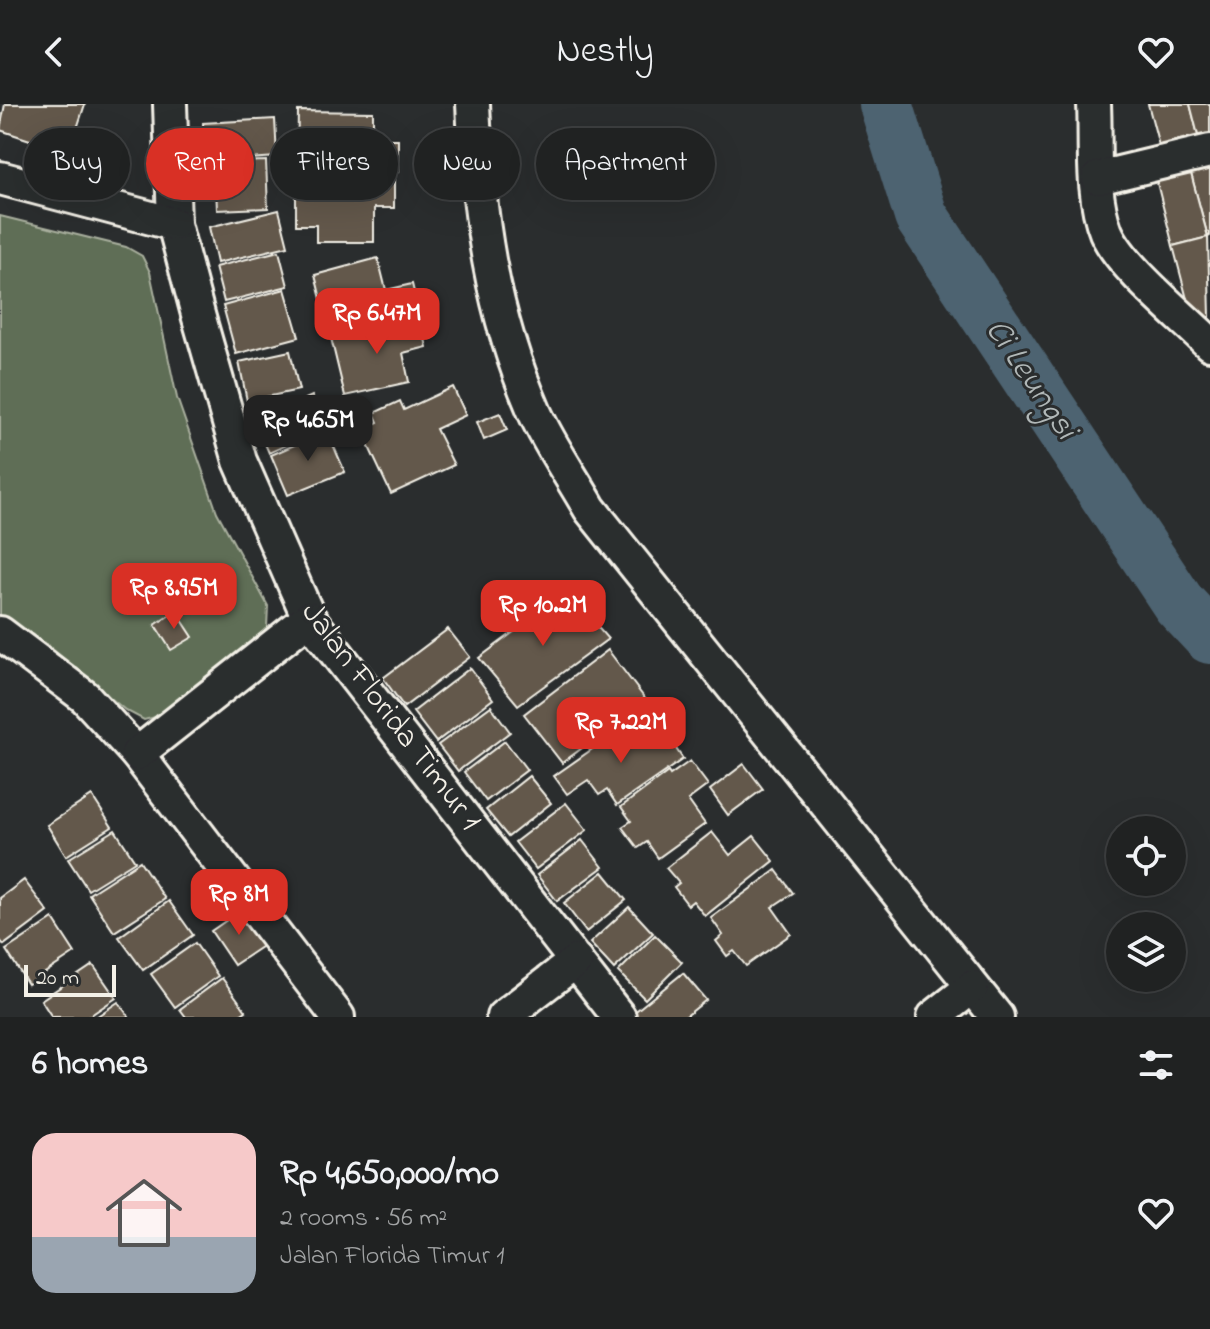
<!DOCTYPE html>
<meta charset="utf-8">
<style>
body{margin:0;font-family:"Indie Flower",sans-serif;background:#2d2f2f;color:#f1f3f6;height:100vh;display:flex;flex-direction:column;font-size:30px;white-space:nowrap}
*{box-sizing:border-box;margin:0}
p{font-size:26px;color:#a2a4a5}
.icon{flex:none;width:44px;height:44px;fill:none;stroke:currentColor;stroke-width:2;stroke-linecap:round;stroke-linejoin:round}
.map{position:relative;height:913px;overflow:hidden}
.sheet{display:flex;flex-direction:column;background:#202222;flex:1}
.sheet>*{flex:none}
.banner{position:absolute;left:24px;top:24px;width:800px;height:72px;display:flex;gap:16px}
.buttons{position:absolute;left:1106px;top:712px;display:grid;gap:16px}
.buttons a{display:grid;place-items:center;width:80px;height:80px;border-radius:50%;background:#202222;box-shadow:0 8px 32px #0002,0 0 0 2px #3d3f40;font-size:40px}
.scale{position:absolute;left:24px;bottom:20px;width:92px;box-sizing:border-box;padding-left:8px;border:4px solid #f4f1e8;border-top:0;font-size:22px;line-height:28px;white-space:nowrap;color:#f4f1e8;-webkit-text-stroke:6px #2a2d2e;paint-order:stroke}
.price{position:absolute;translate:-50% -68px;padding:0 18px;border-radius:16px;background:#d93025;color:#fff;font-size:26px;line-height:52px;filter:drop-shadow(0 2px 4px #0008)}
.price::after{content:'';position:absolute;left:50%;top:48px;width:24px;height:18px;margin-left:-12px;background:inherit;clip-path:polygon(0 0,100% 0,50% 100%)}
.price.on{background:#222;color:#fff}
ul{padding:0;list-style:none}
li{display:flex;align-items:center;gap:24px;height:200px;padding:0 32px}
li span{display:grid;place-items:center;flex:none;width:224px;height:160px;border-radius:24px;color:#555}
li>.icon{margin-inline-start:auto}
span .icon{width:96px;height:96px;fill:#fffc;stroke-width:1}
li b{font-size:34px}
h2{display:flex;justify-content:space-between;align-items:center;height:96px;padding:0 32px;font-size:34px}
.pill{padding:0 28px;border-radius:36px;background:#202222;box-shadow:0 8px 32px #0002,0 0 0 2px #3d3f40;font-size:28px;line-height:72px}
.pill.on{background:#d93025;color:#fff}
header{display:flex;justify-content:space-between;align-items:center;height:104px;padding:0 32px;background:#202222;font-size:36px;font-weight:600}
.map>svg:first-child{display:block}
.green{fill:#5f6e56;stroke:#aab09f;stroke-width:2}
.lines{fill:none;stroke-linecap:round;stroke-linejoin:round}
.river{stroke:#4d6371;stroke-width:54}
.building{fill:#63594b;stroke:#f4f1e8;stroke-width:2}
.minor-casing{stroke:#f4f1e8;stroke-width:38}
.minor{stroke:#2a2d2e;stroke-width:32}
.labels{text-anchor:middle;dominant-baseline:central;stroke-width:6;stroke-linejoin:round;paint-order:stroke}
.street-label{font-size:32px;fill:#f4f1e8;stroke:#2a2d2e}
.water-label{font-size:34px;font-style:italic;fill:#b1b8b8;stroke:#2a2d2e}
</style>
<header><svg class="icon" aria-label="back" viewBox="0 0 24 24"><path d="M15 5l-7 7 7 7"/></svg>Nestly<svg class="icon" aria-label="heart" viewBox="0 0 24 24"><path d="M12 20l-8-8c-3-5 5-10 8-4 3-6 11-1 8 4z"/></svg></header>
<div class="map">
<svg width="1210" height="913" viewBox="0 0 1210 913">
<rect width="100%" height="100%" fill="#2a2d2e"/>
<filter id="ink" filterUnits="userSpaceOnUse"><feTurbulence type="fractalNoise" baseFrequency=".0125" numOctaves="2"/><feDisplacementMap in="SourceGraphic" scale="16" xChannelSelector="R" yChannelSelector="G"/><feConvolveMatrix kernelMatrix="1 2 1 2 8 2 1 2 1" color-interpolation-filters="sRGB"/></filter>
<g filter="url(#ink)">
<path class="green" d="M0,112l126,31 16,9 8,16 27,126 40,114 51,94 -1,21 -13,16 -91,72 -19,5 -19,-10 -80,-67 -45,-11z"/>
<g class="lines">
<path class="river" d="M886,0l35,112 258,388 31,33"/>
</g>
<g class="building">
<path d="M5,0h80l-16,49 -69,-23z"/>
<path d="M1148,0h42l11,43 -39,10z"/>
<path d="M1190,0h20v41l-9,2z"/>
<path d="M298,7l75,1v27h25v33l-101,-2z"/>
<path d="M275,15l2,38 -72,5 -2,-39z"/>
<path d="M266,57l2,47 -51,2 -2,-47z"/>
<path d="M1210,60v72l-2,1 -18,-67z"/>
<path d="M1190,66l18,67 -35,9 -17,-67z"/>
<path d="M296,73h98v31h-20v34h-58v-17h-20z"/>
<path d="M279,106l9,36 -71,17 -8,-36z"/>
<path d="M1208,133l2,80 -17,5 -20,-76z"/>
<path d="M279,147l9,35 -64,16 -9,-35z"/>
<path d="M378,154l8,32 26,-6 6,24 -89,23 -14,-56z"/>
<path d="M285,185l14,48 -63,17 -13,-48z"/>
<path d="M420,214l7,29 -24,6 6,29 -64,14 -14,-58z"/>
<path d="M290,247l9,39 -52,11 -8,-39z"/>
<path d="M453,283l13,28 -30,14 18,36 -63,29 -30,-64 17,-8 -4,-9 26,-12 4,9z"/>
<path d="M312,292l14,31 -57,26 -14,-32z"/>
<path d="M500,309l7,17 -23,10 -7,-18z"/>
<path d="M327,327l18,41 -57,23 -17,-40z"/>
<path d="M567,488l41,47 -90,66 -39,-47z"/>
<path d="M176,507l17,26 -22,13 -16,-25z"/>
<path d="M448,525l22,28 -66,50 -21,-29z"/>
<path d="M608,546l38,50 -84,63 -38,-49z"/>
<path d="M470,564l23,31 -57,43 -23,-30z"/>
<path d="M491,602l19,26 -52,39 -20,-26z"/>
<path d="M628,620l15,21 20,-15 20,29 -66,46 -10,-15 -8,5 -11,-15 -21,14 -13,-18z"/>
<path d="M505,637l22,29 -41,31 -22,-29z"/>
<path d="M690,657l18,24 -20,15 17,24 -47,34 -11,-16 -9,6 -16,-21 9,-6 -10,-14 47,-35 2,3z"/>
<path d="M744,660l19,25 -35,26 -18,-25z"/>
<path d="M529,672l22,27 -43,34 -22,-27z"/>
<path d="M92,692l20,31 -46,29 -19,-31z"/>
<path d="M566,699l21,27 -51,39 -21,-27z"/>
<path d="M115,726l20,31 -47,29 -20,-31z"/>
<path d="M712,728l18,23 24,-19 20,25 -69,55 -12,-15 -5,4 -14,-18 5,-4 -13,-15z"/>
<path d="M582,736l21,27 -46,34 -20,-26z"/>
<path d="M140,757l25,38 -51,33 -25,-38z"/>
<path d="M776,766l17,23 -21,14 19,27 -45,32 -12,-15 -7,5 -11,-15 7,-6 -12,-17z"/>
<path d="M603,768l23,28 -40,32 -22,-29z"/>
<path d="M24,776l24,32 -44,33 -4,-5v-42z"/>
<path d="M169,797l24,34 -50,35 -24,-33z"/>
<path d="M629,803l24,26 -39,36 -24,-26z"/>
<path d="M243,805l24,34 -33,22 -23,-34z"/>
<path d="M53,815l22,34 -47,31 -22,-34z"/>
<path d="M655,831l27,27 -37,37 -27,-27z"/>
<path d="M195,839l23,33 -43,31 -24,-33z"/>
<path d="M93,861l23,33 -28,19h-36l-11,-17z"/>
<path d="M683,869l23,27 -21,17h-50l-3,-3z"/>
<path d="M222,874l24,33 -9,6h-51l-6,-8z"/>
<path d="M118,898l11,15h-33z"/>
</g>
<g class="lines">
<defs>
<g id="minor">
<path d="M170,0l4,120 25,94 41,143 69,157 310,399"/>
<path d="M473,0c5,110 18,208 62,309 15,33 37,64 55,96l407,508"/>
<path d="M1094,0c2,40 -3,90 12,128 15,35 76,84 104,112"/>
<path d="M0,74l174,46"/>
<path d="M1098,74l112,-27"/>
<path d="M0,529l85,64 52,57 201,263"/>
<path d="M137,650l172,-136"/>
<path d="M503,913l73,-56"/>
<path d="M934,913l38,-30"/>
</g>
</defs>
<use href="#minor" class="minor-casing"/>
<use href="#minor" class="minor"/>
</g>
</g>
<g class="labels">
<g class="street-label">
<text transform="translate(390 613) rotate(53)">Jalan Florida Timur 1</text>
</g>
<g class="water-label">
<text transform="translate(1030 276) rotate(56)">Ci Leungsi</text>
</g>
</g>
</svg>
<div class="buttons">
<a><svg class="icon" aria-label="locate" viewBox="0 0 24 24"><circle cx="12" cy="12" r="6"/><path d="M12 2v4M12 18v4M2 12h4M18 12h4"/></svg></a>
<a><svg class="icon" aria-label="layers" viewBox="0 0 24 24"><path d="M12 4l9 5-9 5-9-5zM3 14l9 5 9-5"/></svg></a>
</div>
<div class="scale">20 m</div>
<b class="price" style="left:377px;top:252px">Rp 6.47M</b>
<b class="price on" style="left:308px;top:359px">Rp 4.65M</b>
<b class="price" style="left:174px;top:527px">Rp 8.95M</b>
<b class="price" style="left:543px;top:544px">Rp 10.2M</b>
<b class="price" style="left:621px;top:661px">Rp 7.22M</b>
<b class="price" style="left:239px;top:833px">Rp 8M</b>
<div class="banner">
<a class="pill">Buy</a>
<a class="pill on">Rent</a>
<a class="pill">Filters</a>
<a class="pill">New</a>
<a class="pill">Apartment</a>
</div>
</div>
<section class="sheet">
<h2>6 homes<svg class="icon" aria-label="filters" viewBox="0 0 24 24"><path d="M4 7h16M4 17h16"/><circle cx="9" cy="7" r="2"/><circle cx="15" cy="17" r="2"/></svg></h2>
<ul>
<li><span style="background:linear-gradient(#f6c9c9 65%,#9aa5b1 0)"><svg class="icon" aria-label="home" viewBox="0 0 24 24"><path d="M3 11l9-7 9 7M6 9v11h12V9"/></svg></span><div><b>Rp 4,650,000/mo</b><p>2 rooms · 56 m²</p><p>Jalan Florida Timur 1</p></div><svg class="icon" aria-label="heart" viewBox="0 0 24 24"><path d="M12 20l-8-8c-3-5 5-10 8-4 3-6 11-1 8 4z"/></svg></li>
</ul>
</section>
